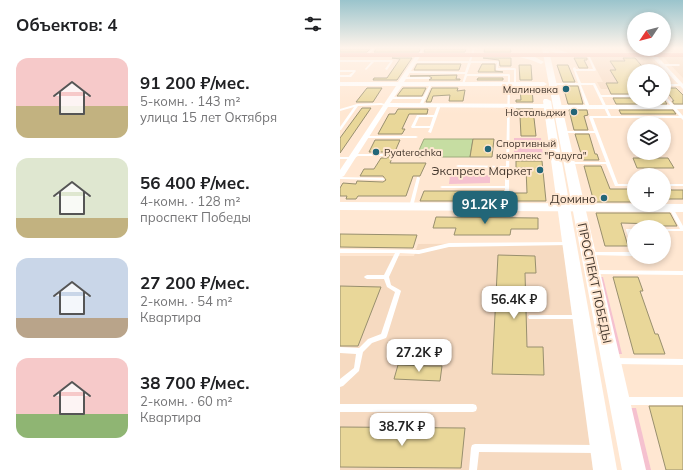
<!DOCTYPE html>
<html lang="ru">
<meta charset="utf-8">
<style>
body{margin:0;font-family:Mulish,sans-serif;background:#f2f2f2;color:#202124;height:100vh;display:flex;flex-direction:column;font-size:15px;white-space:nowrap}
*{box-sizing:border-box;margin:0}
p{font-size:13px;color:#757577}
.icon{flex:none;width:22px;height:22px;fill:none;stroke:currentColor;stroke-width:2;stroke-linecap:round;stroke-linejoin:round}
.map{position:relative;flex:1;overflow:hidden}
.sheet{display:flex;flex-direction:column;background:#fff;width:340px}
.sheet>*{flex:none}
.needle{width:26px;rotate:235deg}
.fabs{position:absolute;left:287px;top:12px;display:grid;gap:8px}
.fabs a{display:grid;place-items:center;width:44px;height:44px;border-radius:50%;background:#fff;box-shadow:0 2px 6px #0003;font-size:20px}
.price{position:absolute;translate:-50% -34px;padding:0 9px;border-radius:8px;background:#fff;color:#222;font-size:13px;line-height:26px;filter:drop-shadow(0 1px 2px #0008)}
.price::after{content:'';position:absolute;left:50%;top:24px;width:12px;height:9px;margin-left:-6px;background:inherit;clip-path:polygon(0 0,100% 0,50% 100%)}
.price.selected{background:#226678;color:#fff}
ul{padding:0;list-style:none}
li{display:flex;align-items:center;gap:12px;height:100px;padding:0 16px}
li span{display:grid;place-items:center;flex:none;width:112px;height:80px;border-radius:12px;color:#555}
li>.icon{margin-inline-start:auto}
span .icon{width:48px;height:48px;fill:#fffc;stroke-width:1}
li b{font-size:17px}
h2{display:flex;justify-content:space-between;align-items:center;height:48px;padding:0 16px;font-size:17px}
main{display:flex;flex:1;min-height:0}
.map>svg:first-child{display:block}
.built{fill:#f6dac1}
.green{fill:#f5c1cf}
.water{fill:#c6dda2;stroke:#9fac7f}
.building{fill:#e9d799;stroke:#988f6e}
.lines{fill:none;stroke-linecap:round;stroke-linejoin:round}
.service{fill:#fff;fill-rule:evenodd}
.minor{fill:#fff;fill-rule:evenodd}
.tertiary{fill:#fff;fill-rule:evenodd}
.secondary{fill:#fff;fill-rule:evenodd}
.primary{fill:#f2a294;fill-rule:evenodd}
.poi-dot{fill:#226678;stroke:#ffe7d2;stroke-width:1.5}
.labels{text-anchor:middle;dominant-baseline:central;stroke-width:4;stroke-linejoin:round;paint-order:stroke}
.far-poi-label{font-size:10px;fill:#44382e;stroke:#ffe7d2;text-anchor:end}
.poi-label{font-size:12px;fill:#44382e;stroke:#ffe7d2;text-anchor:end}
.street-label{font-size:12px;fill:#44382e;stroke:#ffe7d2}
</style>
<main>
<section class="sheet">
<h2>Объектов: 4<svg class="icon" aria-label="filters" viewBox="0 0 24 24"><path d="M4 7h16M4 17h16"/><circle cx="9" cy="7" r="2"/><circle cx="15" cy="17" r="2"/></svg></h2>
<ul>
<li><span style="background:linear-gradient(#f6c9c9 60%,#c2b280 0)"><svg class="icon" aria-label="home" viewBox="0 0 24 24"><path d="M3 11l9-7 9 7M6 9v11h12V9"/></svg></span><div><b>91 200 ₽/мес.</b><p>5-комн. · 143 m²</p><p>улица 15 лет Октября</p></div></li>
<li><span style="background:linear-gradient(#dfe7d0 75%,#c2b280 0)"><svg class="icon" aria-label="home" viewBox="0 0 24 24"><path d="M3 11l9-7 9 7M6 9v11h12V9"/></svg></span><div><b>56 400 ₽/мес.</b><p>4-комн. · 128 m²</p><p>проспект Победы</p></div></li>
<li><span style="background:linear-gradient(#c9d6e8 75%,#b9a48a 0)"><svg class="icon" aria-label="home" viewBox="0 0 24 24"><path d="M3 11l9-7 9 7M6 9v11h12V9"/></svg></span><div><b>27 200 ₽/мес.</b><p>2-комн. · 54 m²</p><p>Квартира</p></div></li>
<li><span style="background:linear-gradient(#f6c9c9 70%,#8fb573 0)"><svg class="icon" aria-label="home" viewBox="0 0 24 24"><path d="M3 11l9-7 9 7M6 9v11h12V9"/></svg></span><div><b>38 700 ₽/мес.</b><p>2-комн. · 60 m²</p><p>Квартира</p></div></li>
</ul>
</section>
<div class="map">
<svg width="343" height="470" viewBox="0 0 343 470">
<rect width="100%" height="100%" fill="#ffe7d2"/>
<g class="built">
<path d="M250,57h59l13,14h-28v18h-33l-4,-7h6z"/>
<path d="M323,57h20v21z"/>
<path d="M224,243l30,227h-254v-214h74l4,-12z"/>
</g>
<g class="green">
<path d="M174,138h27l2,19h-29z"/>
<path d="M150,175v8l-41,1 1,-8z"/>
<path d="M256,277h7l19,77h-8z"/>
<path d="M286,408h10l15,62h-11z"/>
</g>
<path class="water" d="M84,139h49l-3,18h-54z"/>
<g class="building">
<path d="M37,48h42l1,1 -1,3h-45z"/>
<path d="M145,48h25l1,4h-27z"/>
<path d="M0,49h30l-3,3h-27z"/>
<path d="M85,49h41l-1,3h-41z"/>
<path d="M52,58h20l-15,22h-24l1,-2h13l13,-19z"/>
<path d="M143,58h28v8h-11l-1,-6z"/>
<path d="M234,58h13v2h-3l4,8h-9z"/>
<path d="M283,58h12l11,13h-12v23h-23l-5,-11h12l-8,-13h6l-6,-9h15z"/>
<path d="M77,64h44l-2,6h-45z"/>
<path d="M142,64h13v7l8,1h-25z"/>
<path d="M179,65h12l1,15h-12z"/>
<path d="M217,65h11l7,17h-12z"/>
<path d="M70,76l47,-1 -1,4h4v1h-31l3,-2 -3,-2z"/>
<path d="M138,78h25v2h-26z"/>
<path d="M223,86h15l5,18h-15z"/>
<path d="M27,88h15l-9,14h-17z"/>
<path d="M63,88h23l-4,8h-25z"/>
<path d="M92,88h26l-1,3 8,-1 -2,11h-14l1,-6 -17,1 -2,6h-5z"/>
<path d="M180,88h12l1,14h-17v-2h5z"/>
<path d="M324,88h12l7,7v9h-9l-2,-3h2z"/>
<path d="M273,98h21v3h31l2,3h-51z"/>
<path d="M22,108h9l-31,45v-15z"/>
<path d="M58,109h30l-1,5h-18l-7,15h3l-3,5h-24l11,-20h6z"/>
<path d="M176,109h17l3,27h-15l-1,-20h-4z"/>
<path d="M229,110h18l1,5 -4,1 4,14h-14z"/>
<path d="M279,110h54l3,4h-55z"/>
<path d="M235,134h14l6,20h2l2,6h-16z"/>
<path d="M133,139h21l-2,18h-22z"/>
<path d="M35,140h25l-10,23h36l-6,13h-7l-7,20h-48l-2,3h-10l1,-3h-7v-8l3,-5 13,1 1,-3 26,1 3,-2 -3,-4h-23l4,-7h10l7,-11h6l3,-2 -3,-4h-18z"/>
<path d="M293,158h35l6,10h-37z"/>
<path d="M176,161h26l4,40h-126l4,-10h80v4l2,2 4,-1 1,-3h16l-1,-25h-10z"/>
<path d="M244,166h17l9,23h24v13h-40z"/>
<path d="M324,188h6l1,2h12v9h-19z"/>
<path d="M256,213h74l7,13h-18l-1,-2 -37,-1 7,23h-23z"/>
<path d="M96,217l102,1v11h-27l-1,6h-56l2,-7h-23z"/>
<path d="M0,234l77,1 -4,13 -73,-1z"/>
<path d="M158,255l37,1 1,17h-11l2,74h16l1,28 -52,-1z"/>
<path d="M273,277h25l5,14h-3l15,43h3l7,20h-31z"/>
<path d="M0,286l41,1 -23,59h-18z"/>
<path d="M58,365l31,1h13l-2,15 -46,-2z"/>
<path d="M309,406h34v64h-17z"/>
<path d="M0,427l125,1 -4,40 -121,-1z"/>
</g>
<g class="lines">
<g class="service">
<path d="M32,48h3l-5,5h-2z"/>
<path d="M82,48h2l-3,6h-2z"/>
<path d="M133,48h2l-4,13h27l1,1 -1,6h17l1,1v15l-1,1 -1,-1v-14h-18l1,-7h-26l-4,11h42l1,1 -1,120 -2,1 -2,-1v-7h-63l-2,-1 2,-1h63v-18l-47,-1 -2,-1 2,-1 48,1 2,-90h-41l-3,8 -1,1 -1,-1 3,-10 -57,-1 -1,-1 1,-1 57,1 3,-9h-53l-1,-1 1,-1h54z"/>
<rect x="225" y="48" width="2" height="1"/>
<path d="M241,48h17l1,1 -1,1z"/>
<path d="M248,54l1,1 7,15 -1,1h-19l5,12h14l6,12h33v2h-32l9,19h68l-15,-19v-3l19,22v4l-2,-2h-88l25,66h16v2h-19l-9,-22h-37l-2,-1 2,-1h37l-11,-29h-33l-2,-1 2,-1h32l-5,-14 1,-1h18l-15,-31h-12l9,22 -2,1 -2,-1 -7,-22h-27l-1,-1 1,-1h26l-4,-12 -1,-1v-2l2,-1 1,2h17l-6,-14z"/>
<path d="M0,60h52l1,1 -6,9 -2,-1 5,-7h-16l-8,8 -1,-1 6,-7h-31z"/>
<path d="M322,64h17l1,1 -1,1h-18z"/>
<path d="M0,70h15l1,1 -5,6h-11v-2h9l4,-3h-13z"/>
<path d="M64,77h25l1,1 -1,1h-26v-2z"/>
<path d="M91,83l1,1 -6,14 -4,8 -3,-1 3,-6h-31l-1,-1 1,-1h32l7,-13z"/>
<path d="M324,84h17l1,1 -1,1h-17z"/>
<path d="M41,103l7,2 -2,1 -5,-1 -23,1 -17,24h-1v-3l14,-20 -14,4v-2l17,-5z"/>
<path d="M98,104l3,1 -10,28 -3,-1 2,-4h-18l-1,-1 6,-12h17zM79,117h14l-3,9h-15z"/>
<path d="M24,136h52l2,1 -2,1h-52z"/>
<path d="M16,154h31l2,1 -2,1h-29l-6,3h-12v-2h11z"/>
<path d="M0,177l43,1 2,1 -2,1 -43,-1z"/>
<path d="M77,177h1l2,1 -7,29 -2,1 -2,-1z"/>
<rect x="324" y="184" width="19" height="2"/>
<path d="M329,207h2l2,1 10,18v5h-19v-2h16l-11,-21z"/>
<path d="M286,229h8v2h-3l3,9v9l-3,-2 -5,-17z"/>
<path d="M228,242l2,1 1,1 -1,1 -121,2 -30,7 -19,-1 -11,24 2,8 9,5 1,1 -14,45 -1,2 -14,5 -9,9 -4,19 -16,15 -3,1v-8l14,-11 2,-14 -16,-1v-6l19,1 9,-9 13,-5 14,-42 -8,-5 -3,-8h-17l-2,-1 -1,-1 1,-1 2,-1h17l11,-22h-55v-4l79,1 30,-7z"/>
<path d="M251,252h43v4l-45,-1 -1,-1z"/>
<path d="M254,270l89,1v4l-89,-1 -2,-1 -1,-1 1,-1z"/>
<path d="M189,315h51l1,2 -1,2h-51l-1,-2z"/>
<path d="M275,358l68,1v6l-68,-1 -2,-1 -1,-2 1,-2z"/>
<path d="M284,397h59v8h-59l-3,-2 -1,-2 1,-2z"/>
<path d="M0,404h133l3,1 1,3 -1,3 -3,1h-133z"/>
<path d="M135,444l122,1 3,1 1,3 -1,3 -3,1 -118,-1 -2,18h-8l2,-22 1,-3z"/>
</g>
<g class="minor">
<path d="M77,54l4,1 -17,27h140l3,2 -3,2h-142l-12,17 158,1 3,2 -3,2 -160,-1 -44,69 -4,2v-8l56,-84h-56v-4h58z"/>
<path d="M311,54h4l28,30v5l-32,-33z"/>
<path d="M343,105v4h-126l-3,-2 3,-2z"/>
</g>
<path class="tertiary" d="M0,202l343,2v8l-343,-2z"/>
<g class="secondary">
<path d="M202,48h12l17,6 -3,2 -19,-5 97,419h-24z"/>
<path d="M177,53l18,4 9,5 -3,2 -10,-4 -16,-4 -1,-1z"/>
<path d="M204,99h3l4,2 66,369h-24l-50,-369z"/>
</g>
<rect class="primary" x="0" y="53" width="343" height="4"/>
</g>
<linearGradient id="sky" x2="0" y2="1"><stop stop-color="#9ac4cc"/><stop offset="0.42" stop-color="#fff4eb"/><stop offset="1" stop-color="#fff4eb" stop-opacity="0"/></linearGradient>
<rect width="343" height="114" fill="url(#sky)"/>
<g class="poi-dot">
<circle cx="226" cy="89" r="4"/>
<circle cx="234" cy="112" r="4"/>
<circle cx="148" cy="149" r="4"/>
<circle cx="36" cy="152" r="4"/>
<circle cx="200" cy="170" r="4"/>
<circle cx="264" cy="198" r="4"/>
</g>
<g class="labels">
<g class="far-poi-label">
<text x="218" y="89">Малиновка</text>
<text x="226" y="112">Ностальджи</text>
<text x="156" y="143" text-anchor="start">Спортивный<tspan x="156" dy="12">комплекс "Радуга"</tspan></text>
<text x="44" y="152" text-anchor="start">Pyaterochka</text>
</g>
<g class="poi-label">
<text x="192" y="170">Экспресс Маркет</text>
<text x="256" y="198">Домино</text>
</g>
<g class="street-label">
<text transform="translate(255 283) rotate(78)">ПРОСПЕКТ ПОБЕДЫ</text>
</g>
</g>
</svg>
<div class="fabs">
<a><svg class="needle" viewBox="-14 -14 28 28"><path d="M0-13l5 13h-10z" fill="#e53935"/><path d="M0 13l5-13h-10z" fill="#757577"/></svg></a>
<a><svg class="icon" aria-label="locate" viewBox="0 0 24 24"><circle cx="12" cy="12" r="6"/><path d="M12 2v4M12 18v4M2 12h4M18 12h4"/></svg></a>
<a><svg class="icon" aria-label="layers" viewBox="0 0 24 24"><path d="M12 4l9 5-9 5-9-5zM3 14l9 5 9-5"/></svg></a>
<a>+</a>
<a>−</a>
</div>
<b class="price selected" style="left:145px;top:225px">91.2K ₽</b>
<b class="price" style="left:174px;top:320px">56.4K ₽</b>
<b class="price" style="left:79px;top:373px">27.2K ₽</b>
<b class="price" style="left:62px;top:447px">38.7K ₽</b>
</div>
</main>
